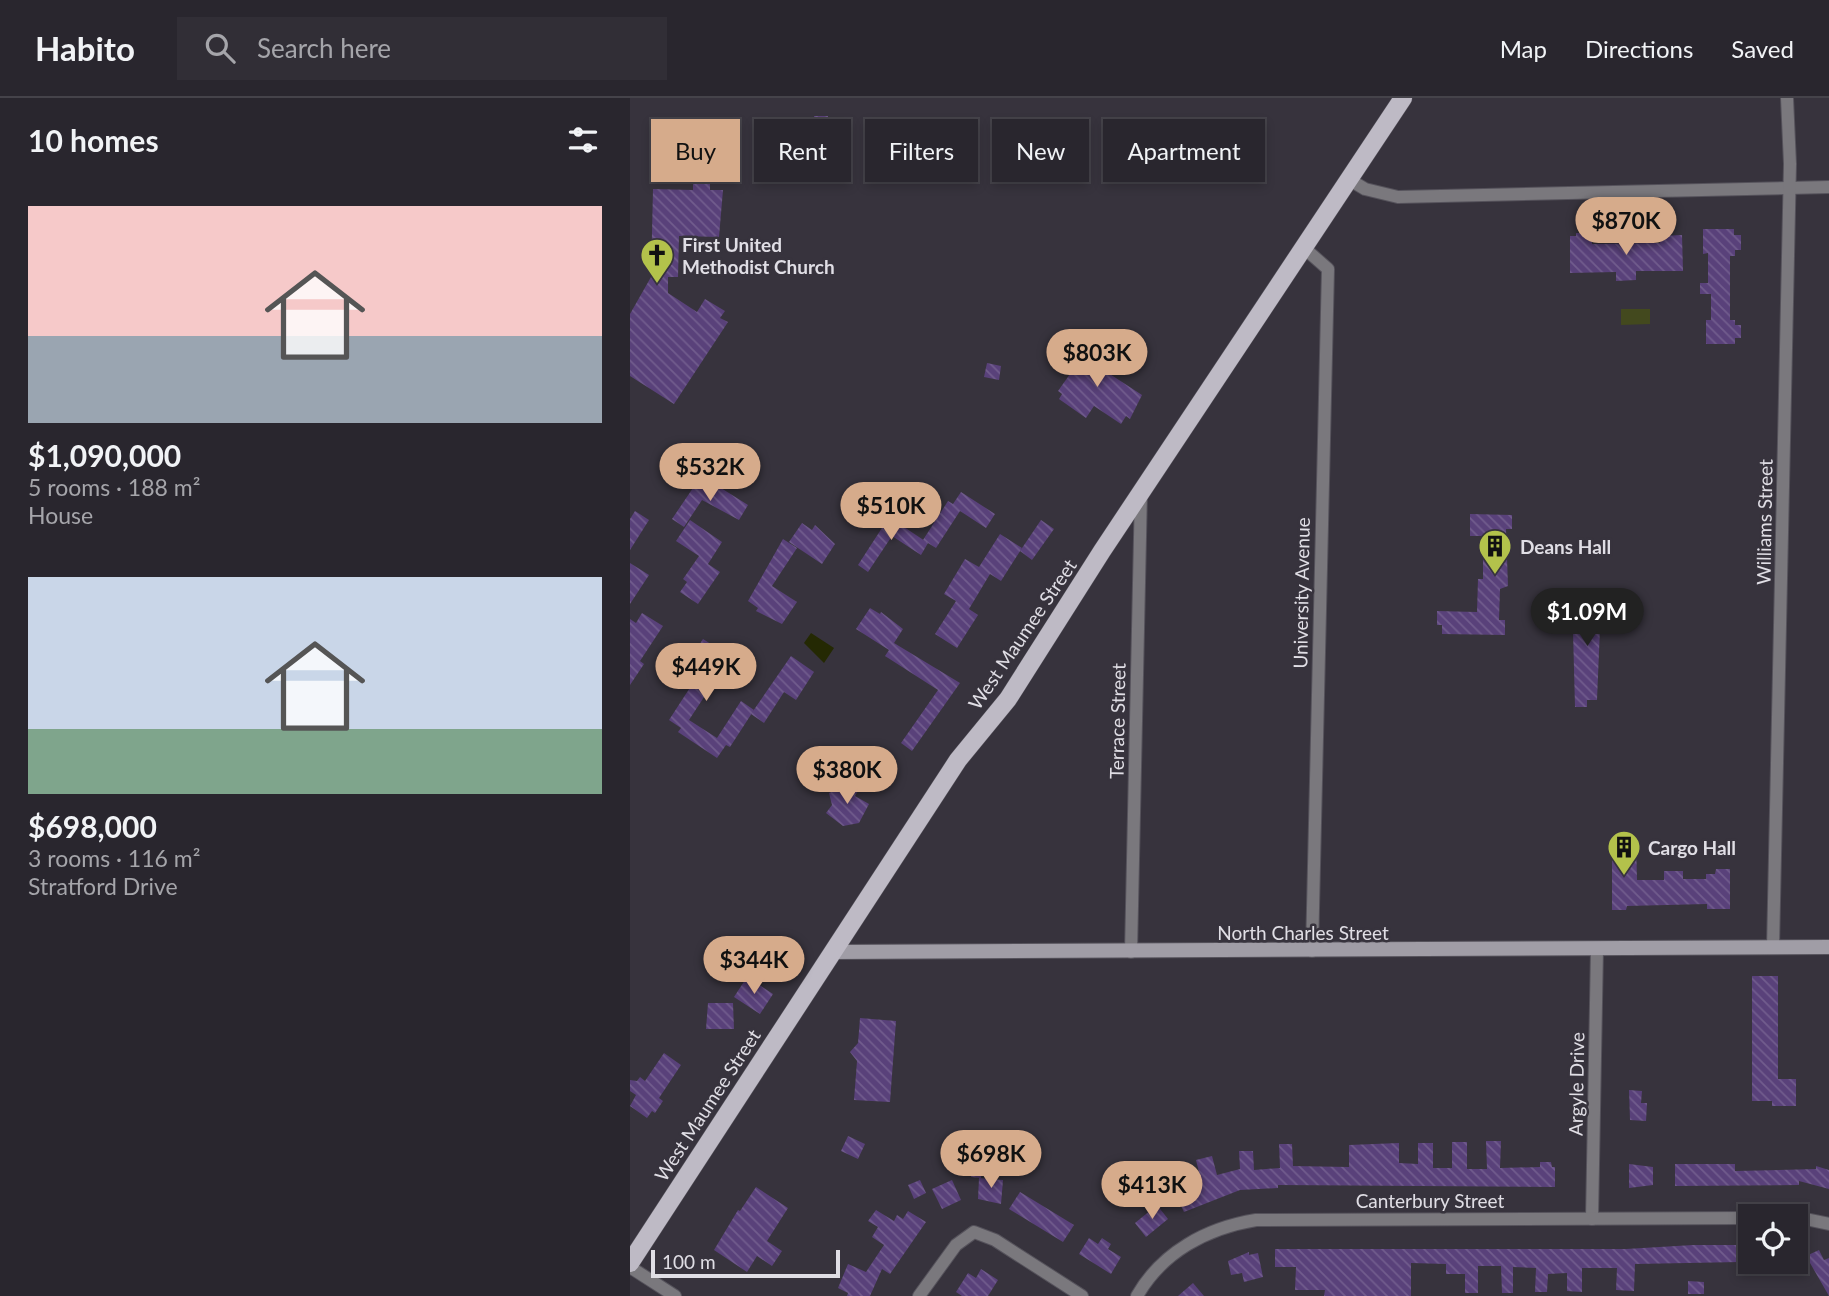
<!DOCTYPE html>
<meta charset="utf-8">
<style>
body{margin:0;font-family:Lato,sans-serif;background:#312e36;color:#f1f3f6;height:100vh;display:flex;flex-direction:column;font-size:26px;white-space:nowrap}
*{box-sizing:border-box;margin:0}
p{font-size:23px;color:#a5a5aa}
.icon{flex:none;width:38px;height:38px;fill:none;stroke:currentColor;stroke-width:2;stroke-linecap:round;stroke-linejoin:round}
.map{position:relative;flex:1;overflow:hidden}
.details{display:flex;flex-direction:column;background:#29262e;width:630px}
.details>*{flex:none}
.banner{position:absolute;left:21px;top:21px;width:665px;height:63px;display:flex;gap:14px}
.tools{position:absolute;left:1108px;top:1106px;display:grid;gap:14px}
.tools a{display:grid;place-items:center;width:70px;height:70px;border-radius:0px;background:#29262e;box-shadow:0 4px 10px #0003,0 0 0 2px #45434a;font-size:35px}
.scale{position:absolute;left:21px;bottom:18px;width:189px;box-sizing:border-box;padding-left:7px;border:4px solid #e0dee5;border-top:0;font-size:19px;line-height:24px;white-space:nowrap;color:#e0dee5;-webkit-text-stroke:5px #37333d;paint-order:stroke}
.price{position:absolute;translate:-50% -60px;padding:0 16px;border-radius:24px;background:#d6ab8b;color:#111;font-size:23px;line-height:46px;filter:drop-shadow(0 2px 4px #0008)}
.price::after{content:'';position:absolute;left:50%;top:42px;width:21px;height:16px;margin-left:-10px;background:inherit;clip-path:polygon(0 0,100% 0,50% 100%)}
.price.selected{background:#222;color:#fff}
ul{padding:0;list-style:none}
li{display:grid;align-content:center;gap:14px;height:371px;padding:0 28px}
li span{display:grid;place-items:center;height:217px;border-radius:0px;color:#555}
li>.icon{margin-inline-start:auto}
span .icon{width:126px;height:126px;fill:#fffc;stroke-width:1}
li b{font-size:30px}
h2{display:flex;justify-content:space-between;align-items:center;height:84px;padding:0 28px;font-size:30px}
.pill{padding:0 24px;border-radius:0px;background:#29262e;box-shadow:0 4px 10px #0003,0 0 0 2px #45434a;font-size:24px;line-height:63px}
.pill.selected{background:#d6ab8b;color:#111}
header{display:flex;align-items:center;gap:42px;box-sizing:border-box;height:98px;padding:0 35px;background:#29262e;border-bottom:2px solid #45434a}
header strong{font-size:33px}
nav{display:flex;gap:38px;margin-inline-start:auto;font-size:24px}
.search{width:490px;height:63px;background:#312e36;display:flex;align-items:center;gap:18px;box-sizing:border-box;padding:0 24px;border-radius:0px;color:#a5a5aa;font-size:26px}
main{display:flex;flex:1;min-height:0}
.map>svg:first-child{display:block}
.grass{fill:#43491e}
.water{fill:#242903}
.building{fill:url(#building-back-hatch)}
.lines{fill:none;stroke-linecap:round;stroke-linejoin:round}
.street-casing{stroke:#55525b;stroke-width:14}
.secondary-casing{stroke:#55525b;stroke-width:16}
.primary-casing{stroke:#55525b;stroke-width:19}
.street{stroke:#7a787d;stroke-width:12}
.secondary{stroke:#a09da6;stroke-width:14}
.primary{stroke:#bebac5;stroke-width:18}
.labels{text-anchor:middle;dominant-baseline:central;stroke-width:5;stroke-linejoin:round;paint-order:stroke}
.poi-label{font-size:19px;font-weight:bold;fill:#e0dee5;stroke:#37333d;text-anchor:start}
.street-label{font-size:19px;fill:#e0dee5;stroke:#37333d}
</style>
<header>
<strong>Habito</strong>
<div class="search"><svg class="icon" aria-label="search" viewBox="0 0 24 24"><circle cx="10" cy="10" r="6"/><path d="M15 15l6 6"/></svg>Search here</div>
<nav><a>Map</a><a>Directions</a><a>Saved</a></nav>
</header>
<main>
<section class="details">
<h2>10 homes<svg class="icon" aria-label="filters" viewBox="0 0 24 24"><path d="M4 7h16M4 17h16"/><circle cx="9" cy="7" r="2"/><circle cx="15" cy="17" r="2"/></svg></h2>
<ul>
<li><span style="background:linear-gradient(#f6c9c9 60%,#9aa5b1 0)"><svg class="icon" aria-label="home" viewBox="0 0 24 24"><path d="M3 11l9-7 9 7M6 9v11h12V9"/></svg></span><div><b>$1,090,000</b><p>5 rooms · 188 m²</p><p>House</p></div></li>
<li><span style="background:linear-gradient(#c9d6e8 70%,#7fa58c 0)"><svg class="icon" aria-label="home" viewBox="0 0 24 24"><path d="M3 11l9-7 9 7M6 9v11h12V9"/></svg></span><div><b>$698,000</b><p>3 rooms · 116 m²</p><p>Stratford Drive</p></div></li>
</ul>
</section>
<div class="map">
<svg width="1199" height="1198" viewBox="0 0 1199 1198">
<defs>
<pattern id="building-back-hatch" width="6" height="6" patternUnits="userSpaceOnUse" patternTransform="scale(1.75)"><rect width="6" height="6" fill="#59417a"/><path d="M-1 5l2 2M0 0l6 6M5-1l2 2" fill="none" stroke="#715c8d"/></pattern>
</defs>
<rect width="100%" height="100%" fill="#37333d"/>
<path class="grass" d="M991,211h29v15l-29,1z"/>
<path class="water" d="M181,535l23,15 -10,15 -20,-20z"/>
<g class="building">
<rect x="184" y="18" width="14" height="15"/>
<path d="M63,84h17v8h13l-4,47 -40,-1 -1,41h-10v16l29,19 8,-13 20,12 -5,7 8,4 -54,82 -44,-28v-62l21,-37 2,-88 40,1z"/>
<path d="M1073,131h31v6h7v15h-6v6h-5v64h5v5h6v13h-6v6h-29v-24h5v-26h-11v-11h8v-30l-5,1z"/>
<path d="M946,135h10v5l6,-1v7l68,-1v-7l22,-1 1,36h-47v9l-20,1v-9l-46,1v-37h6z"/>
<path d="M456,249l15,11 -5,7 46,30 -12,24 -4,-3 -5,8 -27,-18 -8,12 -27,-19 3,-5 -4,-3 12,-17 -10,-6 6,-9 8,6z"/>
<path d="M357,265l14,3 -2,14 -15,-3z"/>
<path d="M67,384l12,8 4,-7 35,22 -9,15 -37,-20 -18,27 -12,-8z"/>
<path d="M331,394l34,22 -9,14 -26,-17 -24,37 -13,-8 25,-39 5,3z"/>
<path d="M5,413l14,9 -19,30v-31z"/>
<path d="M840,416l42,1v14h-6l2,57 -8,3 -1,31h6v15l-63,-1v-9h-5v-14l40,1 1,-33h5v-43h-13z"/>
<path d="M259,419l39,26 -7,12 -29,-19 -24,36 -10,-7z"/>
<path d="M60,422l32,22 -14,22 12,8 -22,32 -18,-12 7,-10 -4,-3 16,-23 -23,-15z"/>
<path d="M411,422l13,9 -22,31 -12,-9z"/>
<path d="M172,425l10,7 3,-5 20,19 -13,20 -33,-22z"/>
<path d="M370,436l22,14 -21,33 -11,-7 -21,35 9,6 -21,33 -22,-14 21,-33 -12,-7 21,-35 14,8z"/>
<path d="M153,441l14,9 -25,38 25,16 -15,22 -26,-13 2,-3 -10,-7z"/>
<path d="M0,465l19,12 -19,29z"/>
<path d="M947,493l14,1v5h8l2,7 -4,96h-10v7h-12l-2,-76h4z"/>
<path d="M240,510l10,6 1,-2 22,17 -9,14 66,40 -48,68 -11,-8 37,-53 -53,-34 4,-6 -33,-21z"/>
<path d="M12,515l21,13 -23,35 4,3 -14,21v-66l6,4z"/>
<path d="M73,541l22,14 -23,35 6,3 -19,29 28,18 24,-37 13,9 -24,37 -4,-2 -9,13 -39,-26 3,-4 -12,-8 24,-37 -13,-9z"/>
<path d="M161,558l23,16 -18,28 -12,-8 -20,31 -13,-9z"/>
<path d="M219,687l9,6 -3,5 14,8 -10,19 -16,3 -17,-13 6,-8 -3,-12z"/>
<path d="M991,742h15l1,40h27v-9h19v8h23v-5h9l1,-5h14v40h-23v-5l-80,2 -1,4h-14v-63h9z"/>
<path d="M1122,878h26v103h18v27h-24v-5h-20z"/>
<path d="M117,879l26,17 -13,20 -26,-17z"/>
<path d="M78,905h25l1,26h-28z"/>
<path d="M230,920l36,3 -6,81 -36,-2 3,-39 -7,-9 8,-9z"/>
<path d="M34,955l17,12 -22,33 4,3 -8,12 -3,-2 -5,7 -17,-12 6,-11 -6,-4v-11l7,1 3,-4 5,4z"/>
<path d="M999,992l13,1 -1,12h6l-1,18 -16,-1z"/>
<path d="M218,1038l17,8 -7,15 -17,-8z"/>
<path d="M856,1043h15l-1,27 40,-1v-5h11l1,5h3v20l-277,-2v3l-38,2 -56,22 -11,-22 -10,6 -9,-17 13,-6 6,11 26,-12 -3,-12 16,-4 5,19 23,-6 -1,-18h14l1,19 26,-2 -1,-24h13l1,22 56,1v-22l50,-2v20l19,1v-21h15v25h19v-26h15v27h20z"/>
<path d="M341,1064l11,1 -1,15 -10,-1z"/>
<path d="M999,1066l24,3v18l-24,3z"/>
<path d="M1045,1066h60v7l81,-2v-3l13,4v19l-30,-8v4l-124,1z"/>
<path d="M349,1080l24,2 -2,24 -23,-5z"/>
<path d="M290,1082l6,13 -12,6 -6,-14z"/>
<path d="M322,1082l9,20 -19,9 -10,-20z"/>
<path d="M126,1089l32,21 -21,33 15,10 -10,15 -15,-10 -10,16 -33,-22 24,-40 2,1z"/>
<path d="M390,1094l54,33 -11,17 -54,-33z"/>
<path d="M527,1107l11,14 -22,18 -11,-14z"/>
<path d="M246,1112l18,11 3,-6 6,4 5,-8 18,11 -36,52 -8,-5 -12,27h-23l1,-3 -10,-5 10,-24 18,8 18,-27 -12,-8 6,-10 -10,-6z"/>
<path d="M459,1140l9,6 4,-6 9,6 -3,5 13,8 -10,17 -32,-20z"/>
<path d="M1063,1147h57v23h-10v-6l-105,2 -1,27 -18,-1 1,-22h-35v24l-15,-1v-18l-19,1 -1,18h-12l1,-24 -23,-1v26h-11l-1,-27h-23v27h-13v-19h-19v-10l-35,-1v33h-87l1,-6h-30l1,-23h-21v-18h351z"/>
<path d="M1189,1152l5,10 5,-2v38l-23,-40z"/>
<path d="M619,1154v3l9,-2 5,24 -19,5 -2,-9 -11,2 -3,-14z"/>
<path d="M351,1171l17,11 -10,16h-26l-6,-4 12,-19 8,5z"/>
<path d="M1058,1183l16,1v12h-16z"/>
<path d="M563,1185l11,13h-26z"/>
</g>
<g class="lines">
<defs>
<g id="street">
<path d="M720,82l15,9 33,8 431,-10"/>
<path d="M673,149l25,22 -16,682"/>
<path d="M1143,850l17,-784 -3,-66"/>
<path d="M501,854l10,-461"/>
<path d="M1166,1119l33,7"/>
<path d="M962,1121l5,-270"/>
<path d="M0,1169l45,29"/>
<path d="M289,1198l37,-51 18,-13 21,8 87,56"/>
<path d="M507,1198c25,-44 70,-68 119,-76l494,-2"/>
</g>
<path id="secondary" d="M203,854l996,-5"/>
<path id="primary" d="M0,1165l328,-503 50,-61 94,-148 301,-453"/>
</defs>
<use href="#street" class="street-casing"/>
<use href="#secondary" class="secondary-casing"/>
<use href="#primary" class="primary-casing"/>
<use href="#street" class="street"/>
<use href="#secondary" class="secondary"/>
<use href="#primary" class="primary"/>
</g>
<defs>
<symbol id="church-pin" viewBox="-11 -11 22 30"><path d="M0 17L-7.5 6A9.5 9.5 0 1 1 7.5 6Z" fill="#b3c24b" stroke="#37333d"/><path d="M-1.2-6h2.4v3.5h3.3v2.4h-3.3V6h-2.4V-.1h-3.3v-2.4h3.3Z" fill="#111"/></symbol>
<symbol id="building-pin" viewBox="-11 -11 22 30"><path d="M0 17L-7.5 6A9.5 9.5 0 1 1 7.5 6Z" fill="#b3c24b" stroke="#37333d"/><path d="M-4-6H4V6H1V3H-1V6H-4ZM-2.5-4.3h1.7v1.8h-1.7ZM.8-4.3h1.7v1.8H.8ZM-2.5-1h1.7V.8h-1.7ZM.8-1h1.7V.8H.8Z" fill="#111"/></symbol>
</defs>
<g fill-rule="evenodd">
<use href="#church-pin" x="8" y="138" width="38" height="52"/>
<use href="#building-pin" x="846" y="429" width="38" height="52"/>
<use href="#building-pin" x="975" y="730" width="38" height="52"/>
</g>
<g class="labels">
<g class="poi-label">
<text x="52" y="146">First United<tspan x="52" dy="22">Methodist Church</tspan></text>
<text x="890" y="448">Deans Hall</text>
<text x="1018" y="749">Cargo Hall</text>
</g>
<g class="street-label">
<text transform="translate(1134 424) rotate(-89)">Williams Street</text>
<text transform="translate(671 495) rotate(-89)">University Avenue</text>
<text transform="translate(392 536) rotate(-56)">West Maumee Street</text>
<text transform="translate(487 623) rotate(-89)">Terrace Street</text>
<text x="673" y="834">North Charles Street</text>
<text transform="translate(946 986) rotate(-89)">Argyle Drive</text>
<text transform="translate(77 1007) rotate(-57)">West Maumee Street</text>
<text x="800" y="1102">Canterbury Street</text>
</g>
</g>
</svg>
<div class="tools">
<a><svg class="icon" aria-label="locate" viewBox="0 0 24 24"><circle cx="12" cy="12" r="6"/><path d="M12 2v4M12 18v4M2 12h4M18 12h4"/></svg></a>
</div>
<div class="scale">100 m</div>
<b class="price" style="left:996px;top:159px">$870K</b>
<b class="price" style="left:467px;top:291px">$803K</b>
<b class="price" style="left:80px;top:405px">$532K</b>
<b class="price" style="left:261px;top:444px">$510K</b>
<b class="price selected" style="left:957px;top:550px">$1.09M</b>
<b class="price" style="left:76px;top:605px">$449K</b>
<b class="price" style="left:217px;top:708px">$380K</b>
<b class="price" style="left:124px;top:898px">$344K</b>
<b class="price" style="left:361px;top:1092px">$698K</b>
<b class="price" style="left:522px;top:1123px">$413K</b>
<div class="banner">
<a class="pill selected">Buy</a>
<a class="pill">Rent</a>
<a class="pill">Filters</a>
<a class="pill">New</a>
<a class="pill">Apartment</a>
</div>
</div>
</main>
